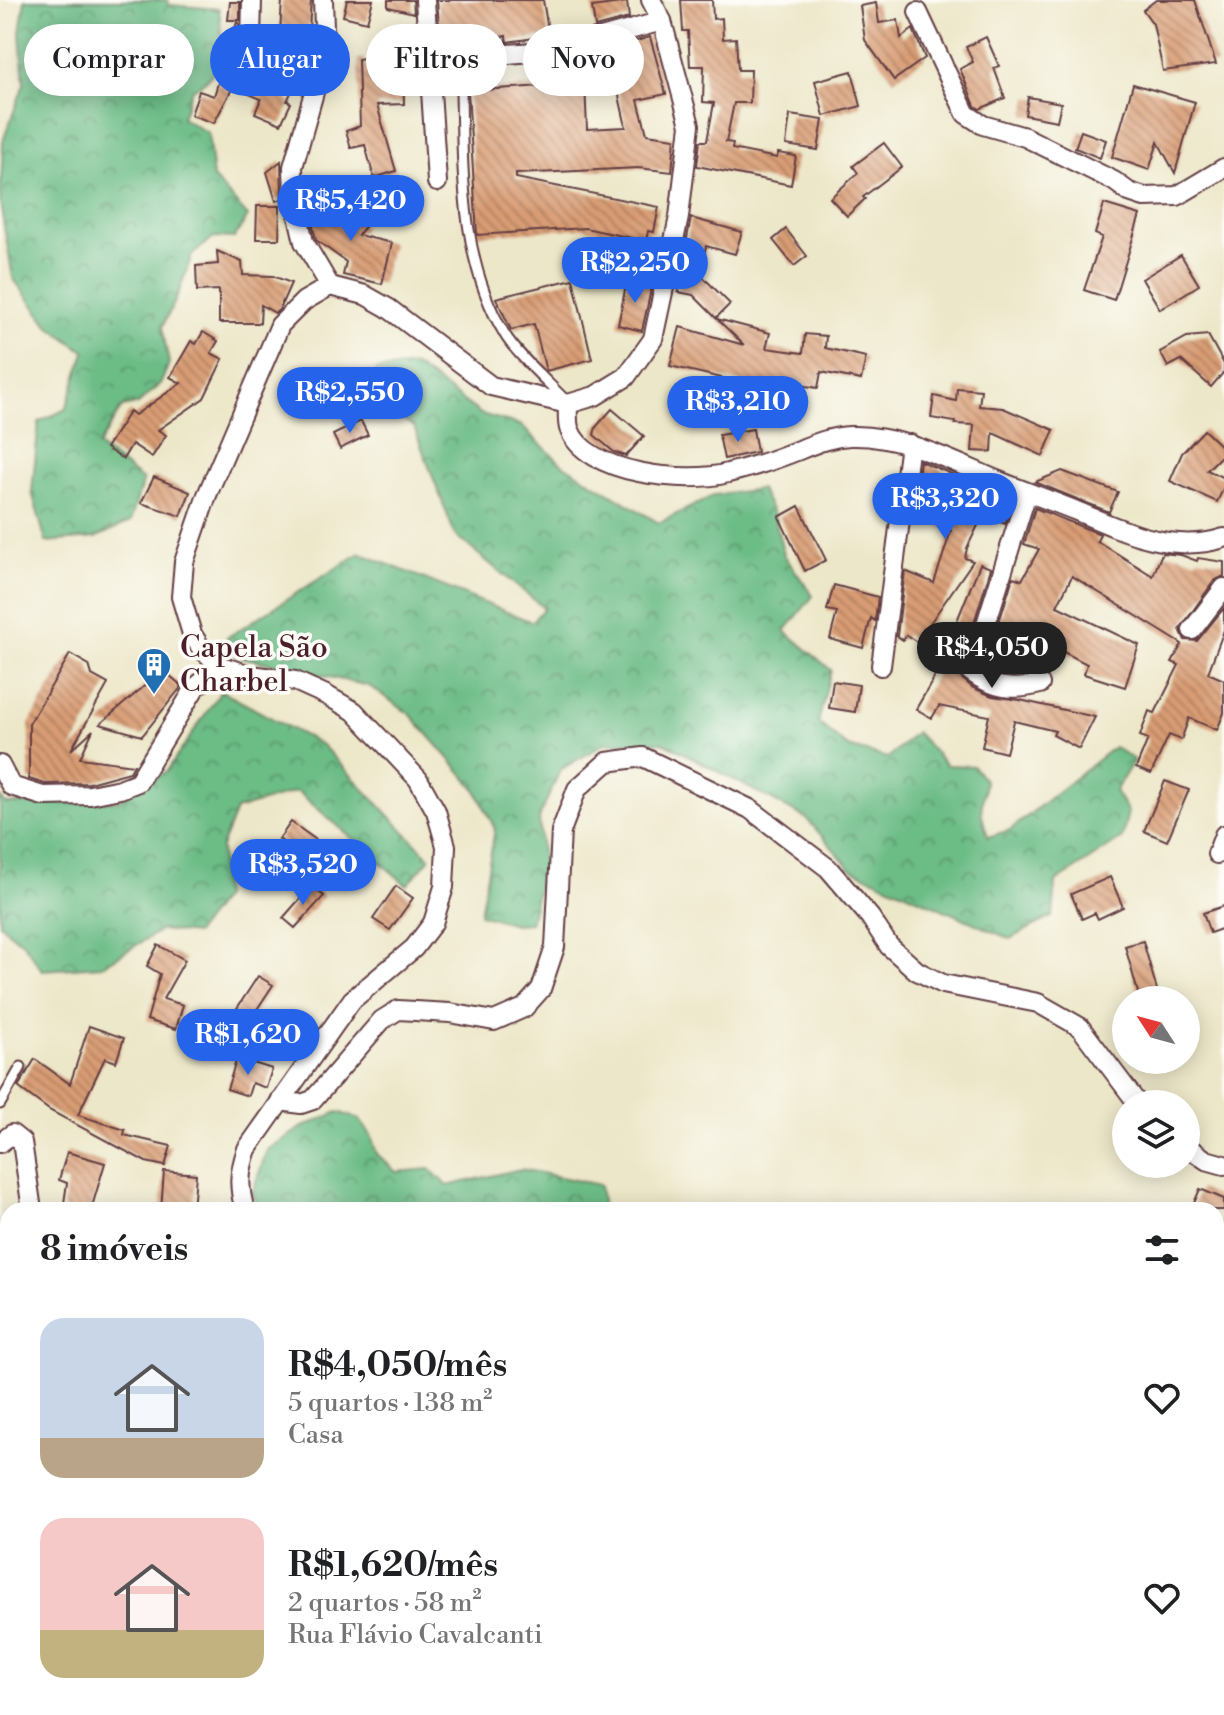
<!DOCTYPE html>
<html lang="pt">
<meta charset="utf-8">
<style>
body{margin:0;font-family:"Libre Bodoni",serif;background:#f2f2f2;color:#202124;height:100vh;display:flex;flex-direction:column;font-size:30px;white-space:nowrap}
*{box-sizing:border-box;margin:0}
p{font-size:26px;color:#757577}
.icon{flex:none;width:44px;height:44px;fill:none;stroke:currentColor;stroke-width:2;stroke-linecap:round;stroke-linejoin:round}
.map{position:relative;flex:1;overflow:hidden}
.side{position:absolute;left:0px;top:1202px;width:1224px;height:514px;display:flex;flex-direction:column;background:#fff;border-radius:24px 24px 0 0;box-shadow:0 4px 20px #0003}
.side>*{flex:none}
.top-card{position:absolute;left:24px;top:24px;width:800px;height:72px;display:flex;gap:16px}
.needle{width:52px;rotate:306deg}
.fabs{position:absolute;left:1112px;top:986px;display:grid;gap:16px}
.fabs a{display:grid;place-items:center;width:88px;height:88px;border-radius:50%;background:#fff;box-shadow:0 4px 20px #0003;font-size:40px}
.price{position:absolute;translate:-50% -68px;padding:0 18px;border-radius:28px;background:#2563eb;color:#fff;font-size:26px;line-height:52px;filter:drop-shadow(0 2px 4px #0008)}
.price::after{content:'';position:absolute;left:50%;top:48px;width:24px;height:18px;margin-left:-12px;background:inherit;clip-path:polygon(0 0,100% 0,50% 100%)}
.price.on{background:#222;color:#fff}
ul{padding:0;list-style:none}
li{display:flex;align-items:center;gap:24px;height:200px;padding:0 40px}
li span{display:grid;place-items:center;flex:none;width:224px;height:160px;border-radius:24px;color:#555}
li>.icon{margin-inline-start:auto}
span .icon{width:96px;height:96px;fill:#fffc;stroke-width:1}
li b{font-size:34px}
h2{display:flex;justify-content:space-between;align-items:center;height:96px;padding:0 40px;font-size:34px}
.tag{padding:0 28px;border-radius:36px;background:#fff;box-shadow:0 4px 20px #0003;font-size:28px;line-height:72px}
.tag.on{background:#2563eb;color:#fff}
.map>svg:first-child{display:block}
.forest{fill:url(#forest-crowns);stroke:#5b6e58;stroke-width:2}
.building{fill:url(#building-back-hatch)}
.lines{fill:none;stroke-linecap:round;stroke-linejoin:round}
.lane-casing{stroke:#623d43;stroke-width:13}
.street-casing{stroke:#623d43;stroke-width:22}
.lane{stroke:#fff;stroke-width:9}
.street{stroke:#fff;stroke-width:18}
.labels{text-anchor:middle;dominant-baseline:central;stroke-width:7;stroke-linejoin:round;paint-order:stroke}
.poi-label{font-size:30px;fill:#4a1f2b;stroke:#fdfcf7;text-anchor:start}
</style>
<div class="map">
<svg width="1224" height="1715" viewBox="0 0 1224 1715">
<defs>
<pattern id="forest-crowns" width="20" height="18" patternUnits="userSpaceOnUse" patternTransform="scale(2)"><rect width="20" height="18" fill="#6cbc86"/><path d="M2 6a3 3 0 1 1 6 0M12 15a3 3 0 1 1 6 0" fill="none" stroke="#5b986e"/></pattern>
<pattern id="building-back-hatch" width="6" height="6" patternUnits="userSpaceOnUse" patternTransform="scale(2)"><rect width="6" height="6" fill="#d89c74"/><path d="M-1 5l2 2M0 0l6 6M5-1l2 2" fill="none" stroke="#b17f5f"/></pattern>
</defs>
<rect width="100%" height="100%" fill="#fdfcf7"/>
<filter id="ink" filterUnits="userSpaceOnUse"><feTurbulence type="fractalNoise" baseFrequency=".0125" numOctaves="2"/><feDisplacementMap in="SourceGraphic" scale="16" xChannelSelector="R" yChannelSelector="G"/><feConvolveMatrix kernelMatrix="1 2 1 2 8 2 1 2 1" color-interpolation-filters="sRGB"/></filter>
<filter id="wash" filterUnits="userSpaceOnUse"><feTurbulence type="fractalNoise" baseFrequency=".006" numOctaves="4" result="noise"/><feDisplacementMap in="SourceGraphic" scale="32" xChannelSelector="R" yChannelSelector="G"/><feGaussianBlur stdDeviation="1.8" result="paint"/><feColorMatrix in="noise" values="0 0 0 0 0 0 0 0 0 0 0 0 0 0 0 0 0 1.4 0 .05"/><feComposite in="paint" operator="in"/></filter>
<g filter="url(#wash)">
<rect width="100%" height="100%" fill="#ede7c9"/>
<g class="forest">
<path d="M25,0h143l1,5 50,4c4,32 7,66 -27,80l-10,29 26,15 5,45 35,38 -14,22 -20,-1 -22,18 -15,42 -15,30 7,36 -8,20 -23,21 -16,3 -24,39 45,34 -13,42 -35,16 -49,4 -14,-50 7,-70 27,-13 19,-57 -36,-26 -36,-48 -13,-75 3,-62 21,-57 -4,-52z"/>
<path d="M415,366l66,48 39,11 42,39 97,59 56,-28 45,-6 14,26 10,40 29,41 -28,35 46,39 -13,53 30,24 40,11 28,-26 30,33 27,1 12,15 -4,31 7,25 22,-7 104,-83 20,13 -19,31 13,21 -6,26 -66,44 -3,34 -43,23 -159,-70 -45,-51 -143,-76 -57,1 -46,27 -21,48 4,48 -13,57 -16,1 -34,-10 15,-85 -20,-41 -64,-73 -42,-29 -132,-30 -11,-18 134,-85 172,69 12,-14 -89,-73 -41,-108 -52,-33 15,-24z"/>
<path d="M221,691l101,54 108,113 -23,27 -110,-94 -61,19 -15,37 2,50 -28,37 -34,-4 -59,36 -60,4 -18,-26 -24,-20v-127l6,7 111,-3 50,-30z"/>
<path d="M338,1112l21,7 12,16 6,19 19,18 34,-3 17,17 74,-17 79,16 3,25h-344l-7,-16 15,-44 36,-23z"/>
<path d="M8,1530v100l-8,5v-104z"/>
<path d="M1216,1635l8,1 -2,79h-83l4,-7h73z"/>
</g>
<g id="blocks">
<g class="building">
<path d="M282,0h29l-4,59 -20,42 4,2 -10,21 -26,-11 6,-14 -28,-12 -19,36 -23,-8 8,-24 15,5 23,-74 2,1v62l10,7 11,-5 3,-58 17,4z"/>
<path d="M347,0h26l-6,22 -24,-6z"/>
<path d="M388,0h25l1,13 -26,-6z"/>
<path d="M437,0h106l6,36 -42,6 -1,-6 -39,6 -1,-7 -26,3z"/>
<path d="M681,0h31l1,19 9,-1 1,21 13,-1 2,32h13l-1,33h-16l-8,39 7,1 -1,6 45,9 1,-5 18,3 -5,29 -94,-19 3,-25h7l7,-38 -11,-1 1,-36h-14l-2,-35h-5z"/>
<path d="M1156,0h39l21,64 -53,7 -10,-47 -10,-14z"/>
<path d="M230,2h10v18h-12z"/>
<path d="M627,2l2,16 -34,9 -3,-20z"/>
<path d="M876,3l3,20 19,-3 3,18 12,-9 12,29 -31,22 -29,-40 -5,-34z"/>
<path d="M650,37l16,57 -28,6 9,34 28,4 -3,34 -34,-4 -122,6v4l143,29 -5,25 -6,-1 -2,10 -61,-13 -108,7 -9,-144 117,-8 2,46 39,-2 -13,-58 -27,8 -6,-19z"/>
<path d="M986,37l13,29 -5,2 11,30 -25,11 -5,-3 -15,-37 13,-7 -7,-15z"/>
<path d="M364,58l3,9 36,-1 1,38 -27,1 19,66 -22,7 -9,-33 -14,3 -5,-17 14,-5 -2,-67z"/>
<path d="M852,71l9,35 -37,10 -9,-35z"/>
<path d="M1133,84l62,18 -20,71 -17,-31 -9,28 -37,-13z"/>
<path d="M1028,97l33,6 -4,18 -32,-6z"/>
<path d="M790,115l33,5 -5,30 -32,-5z"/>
<path d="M1081,131l25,9 -6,18 -25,-10z"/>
<path d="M884,143l18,24 -39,30 2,2 -18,17 -17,-18 28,-25 -5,-7z"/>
<path d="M281,161l1,38 -6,2 -9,-29z"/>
<path d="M327,197l38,30 -7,8 34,8 -10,41 -39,-9 3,-13 -30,-22 -5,-22z"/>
<path d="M1104,204l36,11 -26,85 -30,-10 18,-53 -7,-3z"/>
<path d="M257,206h23l-1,33h-23z"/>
<path d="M691,218l51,14 -7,22 -29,-8 -6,28 30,30 -14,14 -23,-23 -15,-3 10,-43 -3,-1z"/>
<path d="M786,229l21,27 -13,10 -21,-26z"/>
<path d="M217,251l25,11 1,13 30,1 18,7 -12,27 -4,3 -14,-8 -1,18h-41v-33l-22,1 -1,-25 22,-2z"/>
<path d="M1181,255l18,30 -39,24 -18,-30z"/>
<path d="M573,279l19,80 -46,12 -12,-47 -23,6 -15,-32z"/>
<path d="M627,280l25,5 -10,46 -24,-6z"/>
<path d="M717,319l53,14 -4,15 37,5 2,-19 21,2 -1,12 41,9 -5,23 -40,-8 -3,16 -18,-3 -2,8 -46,-8 -82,-19 10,-39 64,18z"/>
<path d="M203,332l15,9 -7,12 12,6 -19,39 -46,32 8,5 -14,22 -20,-13 -9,15 -17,-11 24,-37 5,4 46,-32 -11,-6 21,-36 5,3z"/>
<path d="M1208,335l16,29v8l-13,15 -30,-27 -13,7 -8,-15 27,-15z"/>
<path d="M957,388l24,2 -2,16 24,2 51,22 -11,26 -50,-23 -1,19 -20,-1 2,-26 -19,-1v-2l-24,-4 3,-22 22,5z"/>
<path d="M612,409l32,27 -18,20 -12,-4 -20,-17 2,-8z"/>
<path d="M361,421l7,14 -28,14 -7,-14z"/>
<path d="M753,429l4,23 -33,7 -5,-24z"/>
<path d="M1204,430l20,19v4l-17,17 17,8v9l-7,15 -47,-21 12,-28z"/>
<path d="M920,461l92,38 -7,25 -22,-9 -16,33 -2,10 8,3 -56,81 -11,-7 -3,5 -6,-4 8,-65 29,12 17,-52 -30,-15 -1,3 -7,-3z"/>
<path d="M1062,471l56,21 -9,20 -74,-30z"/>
<path d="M154,477l36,15 -9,24 -40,-13z"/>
<path d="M799,506l27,54 -21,11 -26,-54z"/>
<path d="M1035,508l65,26 -3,7 56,35 9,-23 19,2 16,6 1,-3 26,4v14l-10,5 -34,48 5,11 12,1 27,-33v22l-16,43 16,7v33l-7,17 -28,-12 -8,22 -12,-5 -18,39 -15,-6 12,-29 -8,-3 9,-25 6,2 24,-48 -7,-3 10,-18 -110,-68 -15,30 82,39 -14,42 -41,-13 3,-10 -29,-15 -9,14 -57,-18 21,-68 9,3 17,-31 -15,-5z"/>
<path d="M980,564l11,4 -31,100v9l13,11 19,8 28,4 75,17 -16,32 -26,-14 2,-4 -41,-10 -8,32 -24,-6 7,-31 -50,-10 -7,12 -16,-9 17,-29z"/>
<path d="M834,585l44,12 -3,24 -4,-3 -8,30 -33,-9 7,-27 -10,-2z"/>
<path d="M70,654l19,11 3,10 16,9 -37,66 22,-20 -13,28 54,7 -4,7 -41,11 -44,1 -16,-5v-55z"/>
<path d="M988,658l27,14 -2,4 -21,-5 -7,-4z"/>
<path d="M163,670l19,16 -40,50 -42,-12z"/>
<path d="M833,681l26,4 -4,27 -26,-4z"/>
<path d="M1165,781l24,9 -22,51 -23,-10z"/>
<path d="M291,822l28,20 -13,17 -27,-20z"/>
<path d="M1110,877l13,30 -25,12 -3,-6 -13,6 -11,-25z"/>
<path d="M311,886l13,10 -29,32 -12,-10z"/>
<path d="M396,886l17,12 -23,32 -17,-11z"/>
<path d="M1224,906v22l-14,5 -7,-20z"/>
<path d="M1143,941l16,56 -12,3h-7l-15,-54z"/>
<path d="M158,945l27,15 -22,39 20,6 -7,24 -29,-9 13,-46 -13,-8z"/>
<path d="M258,976l15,9 -27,41 -14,-10z"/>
<path d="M89,1026l35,12 -8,24 -11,-4 -27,57 47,15 -1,5 47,11 -6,20 -19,-4 -97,-52 -31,-23 17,-28 35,25z"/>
<path d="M237,1058l35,11 -6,19 -14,-5 -4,13 -21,-7z"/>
<path d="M67,1152l38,11 -14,47h-28l4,-27 -8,-3z"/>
<path d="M164,1171l32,3 -3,36h-32z"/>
<path d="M1200,1189l24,10v11h-33z"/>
</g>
</g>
</g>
<g filter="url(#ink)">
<use href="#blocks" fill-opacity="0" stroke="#623d43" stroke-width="2"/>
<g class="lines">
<defs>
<g id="lane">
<path d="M460,57c4,91 -5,195 44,276 11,20 45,50 62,68"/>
<path d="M0,1104l21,-37"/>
</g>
<g id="street">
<path d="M323,0l1,27 -8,58 -23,82 1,31 10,44 26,44"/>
<path d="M425,0l12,182"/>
<path d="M918,12l48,102 17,11 42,12 89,44 15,11 15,5 33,-1 47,-28"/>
<path d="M431,60l102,-8 68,-14 61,-17"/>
<path d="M250,80l2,-80"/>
<path d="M568,404c0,7 -1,17 1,24 15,47 120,56 159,45 20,-5 40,-11 58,-18 22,-8 40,-18 64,-19 51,-2 103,26 149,45 27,11 53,20 80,31 46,20 95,42 145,26"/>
<path d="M1027,493l-56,179c22,17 44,19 69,12"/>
<path d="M1192,630l32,-42"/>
<path d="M881,666l29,-222"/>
<path d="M0,765l11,21 32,10 47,-1 30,-6 18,-7 57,-94 25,-22"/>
<path d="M1217,854l7,-19"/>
<path d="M280,1101l21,3 12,-4 69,-80 16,-10 52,3 44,8 30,-13 17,-19 14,-42 6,-116 16,-42 30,-27 36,-5 107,52 78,59 42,49 19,29 28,25 26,13 95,19 42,24 58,77"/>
<path d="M0,1143l12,-9 10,8 10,68"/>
<path d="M1186,1146l20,14 18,5"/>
<path d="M245,1210c-7,-23 -6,-38 2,-61l105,-149 62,-52 19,-25 11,-36 2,-41 -10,-35 -18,-32 -64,-68 -28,-16 -31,-14 -44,-6 -31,-9 -19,-18 -9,-14 -11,-37 3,-35 23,-67 73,-170 24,-24 26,-15 35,9 23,13 103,78 77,18 27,-8 31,-19 27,-38 26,-122 11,-92 -28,-104 -11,-21"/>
<path d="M0,1364l8,19"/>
<path d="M160,1708l4,7"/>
<path d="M455,1715l3,-7"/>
<path d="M509,1715l2,-7"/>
</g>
</defs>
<use href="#lane" class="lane-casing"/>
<use href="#street" class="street-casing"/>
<use href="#lane" class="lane"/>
<use href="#street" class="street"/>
</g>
</g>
<defs>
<symbol id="building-pin" viewBox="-11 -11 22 30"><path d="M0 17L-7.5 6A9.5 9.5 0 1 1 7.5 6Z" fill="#1f6fb2" stroke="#fdfcf7"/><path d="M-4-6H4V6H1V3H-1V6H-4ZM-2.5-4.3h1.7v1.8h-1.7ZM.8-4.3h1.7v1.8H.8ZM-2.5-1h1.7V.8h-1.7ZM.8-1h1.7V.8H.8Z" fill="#fff"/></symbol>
</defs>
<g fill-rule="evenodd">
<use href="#building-pin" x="134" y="645" width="40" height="54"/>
</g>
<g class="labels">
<g class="poi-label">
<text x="180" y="648">Capela São<tspan x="180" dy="34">Charbel</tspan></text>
</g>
</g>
</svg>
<div class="fabs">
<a><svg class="needle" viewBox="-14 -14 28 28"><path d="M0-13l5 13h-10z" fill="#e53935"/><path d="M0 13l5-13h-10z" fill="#757577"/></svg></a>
<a><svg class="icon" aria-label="layers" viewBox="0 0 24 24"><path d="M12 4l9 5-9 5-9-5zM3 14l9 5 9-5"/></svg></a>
</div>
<b class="price" style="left:351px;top:243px">R$5,420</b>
<b class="price" style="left:635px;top:305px">R$2,250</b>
<b class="price" style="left:350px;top:435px">R$2,550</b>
<b class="price" style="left:738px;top:444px">R$3,210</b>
<b class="price" style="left:945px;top:541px">R$3,320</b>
<b class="price on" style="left:992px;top:690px">R$4,050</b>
<b class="price" style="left:303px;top:907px">R$3,520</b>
<b class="price" style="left:248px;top:1077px">R$1,620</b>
<div class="top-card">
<a class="tag">Comprar</a>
<a class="tag on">Alugar</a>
<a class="tag">Filtros</a>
<a class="tag">Novo</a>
</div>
<section class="side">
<h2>8 imóveis<svg class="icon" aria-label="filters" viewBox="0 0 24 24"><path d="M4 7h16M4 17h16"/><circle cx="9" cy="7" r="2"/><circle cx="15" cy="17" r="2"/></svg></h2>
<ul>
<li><span style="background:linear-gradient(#c9d6e8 75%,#b9a48a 0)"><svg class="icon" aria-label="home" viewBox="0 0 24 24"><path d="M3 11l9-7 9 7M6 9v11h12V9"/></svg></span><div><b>R$4,050/mês</b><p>5 quartos · 138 m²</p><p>Casa</p></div><svg class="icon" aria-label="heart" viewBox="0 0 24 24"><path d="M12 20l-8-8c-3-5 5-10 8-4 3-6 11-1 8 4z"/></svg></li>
<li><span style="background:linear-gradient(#f6c9c9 70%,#c2b280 0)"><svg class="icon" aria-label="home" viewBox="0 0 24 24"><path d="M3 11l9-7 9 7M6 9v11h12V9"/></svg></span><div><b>R$1,620/mês</b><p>2 quartos · 58 m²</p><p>Rua Flávio Cavalcanti</p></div><svg class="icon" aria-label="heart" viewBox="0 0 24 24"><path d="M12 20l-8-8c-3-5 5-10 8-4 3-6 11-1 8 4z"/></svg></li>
</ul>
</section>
</div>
